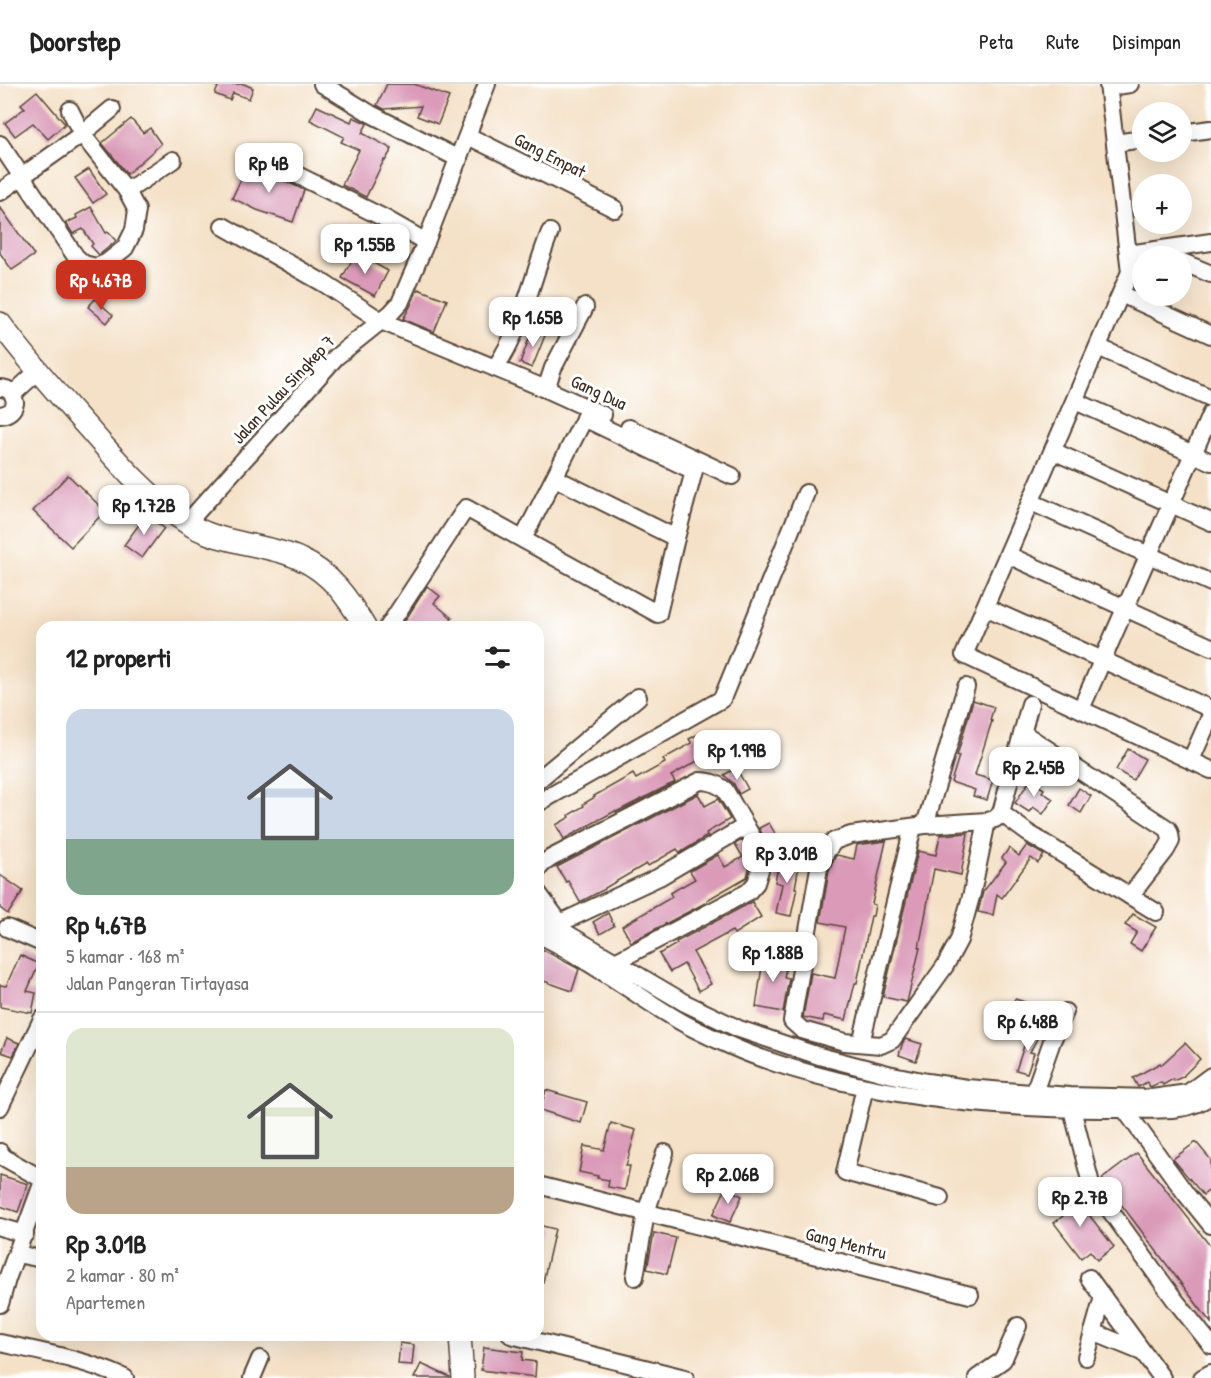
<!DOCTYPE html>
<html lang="id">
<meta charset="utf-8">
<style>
body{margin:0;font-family:"Patrick Hand",sans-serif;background:#f6f6f6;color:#222;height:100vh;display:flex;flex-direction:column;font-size:22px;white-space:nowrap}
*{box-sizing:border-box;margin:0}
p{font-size:20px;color:#767676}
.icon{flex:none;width:33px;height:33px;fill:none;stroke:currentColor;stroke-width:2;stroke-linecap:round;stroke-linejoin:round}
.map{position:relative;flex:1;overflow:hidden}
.details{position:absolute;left:36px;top:537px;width:508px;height:720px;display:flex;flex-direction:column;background:#fff;border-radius:18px;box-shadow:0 6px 24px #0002}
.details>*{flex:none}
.fabs{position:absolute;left:1132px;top:18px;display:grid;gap:12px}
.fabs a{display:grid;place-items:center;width:60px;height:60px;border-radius:50%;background:#fff;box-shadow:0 6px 24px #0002;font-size:30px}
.price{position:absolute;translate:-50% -51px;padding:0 14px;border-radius:12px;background:#fff;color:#222;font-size:20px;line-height:39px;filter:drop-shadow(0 2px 3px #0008)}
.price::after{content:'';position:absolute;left:50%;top:36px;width:18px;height:14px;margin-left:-9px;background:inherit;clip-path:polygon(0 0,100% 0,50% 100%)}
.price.selected{background:#c8321e;color:#fff}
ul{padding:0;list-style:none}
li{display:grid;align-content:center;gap:12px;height:318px;padding:0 30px}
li+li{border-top:2px solid #e0e0e0}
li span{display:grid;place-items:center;height:186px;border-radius:18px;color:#555}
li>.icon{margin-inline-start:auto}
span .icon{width:108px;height:108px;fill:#fffc;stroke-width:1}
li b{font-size:26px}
h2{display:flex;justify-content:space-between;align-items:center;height:72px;padding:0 30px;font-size:26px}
header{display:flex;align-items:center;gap:36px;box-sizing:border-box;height:84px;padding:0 30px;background:#fff;border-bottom:2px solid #e0e0e0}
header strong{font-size:28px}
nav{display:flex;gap:33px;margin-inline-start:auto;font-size:21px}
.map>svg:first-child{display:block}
.building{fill:#da9ab8}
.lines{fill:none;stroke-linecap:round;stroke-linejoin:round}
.minor-casing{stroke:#574537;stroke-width:20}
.major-casing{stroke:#574537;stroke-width:24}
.minor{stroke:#fff;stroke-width:16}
.major{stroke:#fff;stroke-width:21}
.labels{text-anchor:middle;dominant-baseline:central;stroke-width:6;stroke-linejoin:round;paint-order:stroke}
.street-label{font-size:18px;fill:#3b2a1e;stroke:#fff}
</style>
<header>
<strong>Doorstep</strong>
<nav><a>Peta</a><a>Rute</a><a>Disimpan</a></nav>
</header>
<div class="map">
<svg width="1211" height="1294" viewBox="0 0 1211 1294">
<rect width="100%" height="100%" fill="#fff"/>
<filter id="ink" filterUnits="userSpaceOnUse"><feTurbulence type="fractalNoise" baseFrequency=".0167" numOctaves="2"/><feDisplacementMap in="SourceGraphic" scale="12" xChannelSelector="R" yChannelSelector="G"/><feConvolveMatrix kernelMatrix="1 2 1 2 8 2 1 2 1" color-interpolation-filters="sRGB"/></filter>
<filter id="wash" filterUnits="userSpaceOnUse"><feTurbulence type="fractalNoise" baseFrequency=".008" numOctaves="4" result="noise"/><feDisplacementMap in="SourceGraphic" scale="24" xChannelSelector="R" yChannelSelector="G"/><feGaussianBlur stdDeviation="1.35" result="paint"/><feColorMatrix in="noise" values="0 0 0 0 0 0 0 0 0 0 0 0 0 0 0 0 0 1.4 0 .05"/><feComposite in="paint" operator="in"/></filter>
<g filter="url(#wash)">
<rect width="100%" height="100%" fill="#f4e1c7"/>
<g id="blocks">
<g class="building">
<path d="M212,0h32l9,4 -4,11 -16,-6 -3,7 -15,-6 3,-7z"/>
<path d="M387,0h27l35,13 -11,27 -21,-8 4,-10 -37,3 -7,-4z"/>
<path d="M37,7l28,33 -17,15 -15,-16 -18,13 -10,-13 20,-15 -4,-4z"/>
<path d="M317,22l34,16 2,-5 11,5 3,2 -5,9 30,16 -7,12 -1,-1 -18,37 -24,-12 17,-35 -18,-8 3,-5 -34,-17z"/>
<path d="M131,35l12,14 7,-5 11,16 -34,30 -25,-31z"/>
<path d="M248,81l32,16 1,-2 23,11 -11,32 -36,-12 -25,-12z"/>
<path d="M89,85l17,25 -13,9 -18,-25z"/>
<path d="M0,123l34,48 -22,15 -12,-17z"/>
<path d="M91,123l15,26 2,-1 8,9 -17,14 -8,-9 2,-2 -10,-15 -10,5 -7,-11 11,-5 -1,-3z"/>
<path d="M356,169l32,18 -13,25 -33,-18z"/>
<path d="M418,205l29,11 -13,32 -31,-13 7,-12z"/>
<path d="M95,215l18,16 -6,8 -19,-16z"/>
<path d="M533,244l13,5 -14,35 -12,-5z"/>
<path d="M68,391l37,36 -34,36 -38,-36z"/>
<path d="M146,431l18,13 -22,30 -18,-13z"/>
<path d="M427,502l13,10 -6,7 18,15 -7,9h-44z"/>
<path d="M973,616l21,7 -4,13 2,1 -17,54 18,5 -6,20 -14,-4 2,-6 -24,-8 8,-26h-2z"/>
<path d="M702,648l11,20 -42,24 4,6 -59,30 -1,-1 -51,28 -8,-14 14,-8 -1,-2 15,-9 -1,-2 12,-7 -1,-1 39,-22 3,5 29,-16 -2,-4 29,-16 -3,-4z"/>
<path d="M1128,665l17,10 -12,21 -17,-10z"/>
<path d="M736,684l12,21 -9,5 -5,-10 -10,-9z"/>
<path d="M1030,696l14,9 -2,3 11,7 -10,15 -10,-7 -4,5 -14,-9z"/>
<path d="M1079,704l12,8 -10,17 -12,-8z"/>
<path d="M698,710l7,12 13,-7 12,20 -24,14 1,3 -27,17 -3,-4 -29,17 -2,-2 -41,24v1l-25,13 -12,-21 -2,1 -9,-15z"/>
<path d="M769,739l12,21 -12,6 -2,-8 -8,-14z"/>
<path d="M968,749l-7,42 -27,-6 -15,79h1l-13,54 -24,-5 35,-146 18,4 4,-20z"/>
<path d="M742,756l6,10 1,19 -2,8 -40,23v2l-76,40 -9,-16 50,-29 -2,-4 25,-14 -5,-8 28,-16 7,12 18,-10 -8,-13z"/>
<path d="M886,757l-14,63 3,1 -2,11h-2l-14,67h-2l-9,37 -22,-5 -1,6 -20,-4 8,-44 24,5 10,-51 -25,-5 9,-51 6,-14 2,-2 17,4 3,-14z"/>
<path d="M1027,761l17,10 -6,8 -7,-5 -29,40 -5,-4 -4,21 -15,-3 5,-20 23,-30 -4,-4 7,-10 10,8z"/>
<path d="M780,772l20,4 -5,28h2l-6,28 -15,-3 6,-29 -7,-2z"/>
<path d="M0,791l23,16 -15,23 -8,-6z"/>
<path d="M752,818l9,15 -27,17 -2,-3 -39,21 18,32 -12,7 -15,-27 -14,8 -11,-18 18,-10 -1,-2z"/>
<path d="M608,829l6,13 -14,8 -7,-12z"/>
<path d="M1133,830l23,13 -15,24 -11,-7 7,-12 -12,-7z"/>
<path d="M538,863l41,22 -7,22 -34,-12z"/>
<path d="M764,869l24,5 -4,19 5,1 -6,34 -27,-5z"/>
<path d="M20,871l19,9 -12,27 9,2 -4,20 -32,-6v-22l6,1z"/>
<path d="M1015,915l10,3 -3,11 -11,-3z"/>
<path d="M1030,944l10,5 -10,19 4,1 -7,20 -11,-3z"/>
<path d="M7,954l12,5 -6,13 -12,-4z"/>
<path d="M906,955l16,5 -6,17 -17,-6 4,-13z"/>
<path d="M1185,959l15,16 -16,16v1l-10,5 -1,-2 -10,6 -2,-3 -11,5 -3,-5 -9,5 -5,-9 27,-15 1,2z"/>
<path d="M546,1006l41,12 -6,21 -41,-13z"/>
<path d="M611,1039l25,7 -10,36h4l-5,24 -17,-3 1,-7 -12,-2 1,-2 -19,-4 5,-26 20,4z"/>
<path d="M1196,1058l15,18v29l-8,6 -30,-36z"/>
<path d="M1137,1069l74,94v76l-109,-144z"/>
<path d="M0,1091l28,9 -10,28 -18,-6z"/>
<path d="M726,1104l16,8 -12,26 -17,-7z"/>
<path d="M1069,1105l45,58 -17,13 -7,-9 -9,7 -27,-35 9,-7 -11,-14z"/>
<path d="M538,1141l17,4 -12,53h-5z"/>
<path d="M654,1149l22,5 -9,36 -20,-5z"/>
<path d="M400,1259l14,2 -2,20 -14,-1z"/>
<path d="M484,1263l39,5 -1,8 14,2 -1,15 -54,-7z"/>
<path d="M421,1280l29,13v1h-36z"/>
</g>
</g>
</g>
<g filter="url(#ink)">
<use href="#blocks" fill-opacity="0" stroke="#574537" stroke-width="1.5"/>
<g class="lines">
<defs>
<g id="minor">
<path d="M322,0l49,30 88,45"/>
<path d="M1108,0l22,188 -166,383 247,115"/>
<path d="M1109,3l21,-3"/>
<path d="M1182,49l29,-4"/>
<path d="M468,52l147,73"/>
<path d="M1115,59l28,-4"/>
<path d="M0,60l76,113 8,7 12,3 10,-4 19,-15 9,-18 3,-20 -10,-19 -45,-57 -12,-24"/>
<path d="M279,82l105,52 42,24"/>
<path d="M127,107l46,-31"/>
<path d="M0,108l82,-58 30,-25"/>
<path d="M223,142l102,58 56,37 165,68 57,26"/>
<path d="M1128,170l83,-12"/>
<path d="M1182,178l29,12"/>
<path d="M1121,210l90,41"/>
<path d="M1098,263l113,51"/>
<path d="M495,284c28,-40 37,-91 55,-136"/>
<path d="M0,304c10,0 14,6 15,15 -2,8 -7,11 -15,12"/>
<path d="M546,305l7,-21 32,-61"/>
<path d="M13,310l25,-23"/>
<path d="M1075,317l136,61"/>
<path d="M629,344l103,48"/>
<path d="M1053,367l158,71"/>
<path d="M555,394l121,60"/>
<path d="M1031,418l180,81"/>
<path d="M187,439l149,-166 55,-44 9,-10 26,-61 61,-158"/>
<path d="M523,455l66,-130"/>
<path d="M1008,471l203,92"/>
<path d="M985,523l226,102"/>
<path d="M388,543l78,-119 192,106 18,-76 18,-67 -110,-53"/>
<path d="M1081,625l130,-296"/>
<path d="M1023,649l145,96 2,5 1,7 -5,9 -36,46"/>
<path d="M1191,676l20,-45"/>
<path d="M538,696l100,-83"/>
<path d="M538,719l184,-104 84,-206"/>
<path d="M1001,729l29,-109"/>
<path d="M987,737l-15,72 -13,47 -14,26 -53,74 -11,5 -36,-3 -43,-12 -10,-9 27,-153 7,-16 8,-11 17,-6 74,-10 62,-4 8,-2 6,-6 27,20 128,79"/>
<path d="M925,741l41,-138"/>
<path d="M538,786l3,-5 10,-7 149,-77c11,0 17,3 25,9l33,57 2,23 -4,13 -8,9 -133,70 -5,4"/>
<path d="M538,809l22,30"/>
<path d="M538,838l18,5 129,76 54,26 80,27 69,18 39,8 40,6 103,8 82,2 36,-5 23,-17"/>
<path d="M7,844l35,15"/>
<path d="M538,851c16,6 30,15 44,24 33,19 63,42 96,61 17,10 35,18 53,26 35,16 71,26 108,35 92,22 186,29 280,28 30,0 68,6 92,-14"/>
<path d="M552,852l4,-9 4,-4 99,-46 87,-51"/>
<path d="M861,959l52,-216"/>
<path d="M865,1003l-20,85 95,26"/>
<path d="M1070,1017l21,83 84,116 36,45"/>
<path d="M1038,1018l-2,-12 1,-6 15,-43 13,-29"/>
<path d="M1120,1019l66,91 25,31"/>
<path d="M0,1023l42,-88"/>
<path d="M0,1068l3,5 39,22"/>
<path d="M538,1101l432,110"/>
<path d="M0,1143l25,7"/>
<path d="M17,1170l25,5"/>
<path d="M635,1193l11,-64 19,-60"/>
<path d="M1089,1194l73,100"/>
<path d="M0,1220l7,-25 35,-95"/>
<path d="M1093,1248l49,20"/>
<path d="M511,1251l174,43"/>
<path d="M0,1259c42,9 86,17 125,35"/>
<path d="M1086,1273l17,-60"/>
<path d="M252,1294l8,-19"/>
<path d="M977,1294l26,-18 15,-34"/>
<path d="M1202,1294l9,-5"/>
</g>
<g id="major">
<path d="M0,239c27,37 58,71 88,105 30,34 61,70 99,95 18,12 39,16 60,21 17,4 37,7 53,15 31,14 48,39 65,68"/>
<path d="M460,1251l3,43"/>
</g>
</defs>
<use href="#minor" class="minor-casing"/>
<use href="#major" class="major-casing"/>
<use href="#minor" class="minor"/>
<use href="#major" class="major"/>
</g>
</g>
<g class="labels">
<g class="street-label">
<text transform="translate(550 71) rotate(27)">Gang Empat</text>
<text transform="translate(283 305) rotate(-47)">Jalan Pulau Singkep 7</text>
<text transform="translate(599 308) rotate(25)">Gang Dua</text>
<text transform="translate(846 1159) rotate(14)">Gang Mentru</text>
</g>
</g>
</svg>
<div class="fabs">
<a><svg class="icon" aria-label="layers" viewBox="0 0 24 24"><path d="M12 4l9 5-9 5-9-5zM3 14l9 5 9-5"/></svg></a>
<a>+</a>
<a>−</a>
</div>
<b class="price" style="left:269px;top:110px">Rp 4B</b>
<b class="price" style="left:365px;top:191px">Rp 1.55B</b>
<b class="price selected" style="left:101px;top:227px">Rp 4.67B</b>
<b class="price" style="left:533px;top:264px">Rp 1.65B</b>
<b class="price" style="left:144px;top:452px">Rp 1.72B</b>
<b class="price" style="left:737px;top:697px">Rp 1.99B</b>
<b class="price" style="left:1034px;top:714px">Rp 2.45B</b>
<b class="price" style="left:787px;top:800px">Rp 3.01B</b>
<b class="price" style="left:773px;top:899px">Rp 1.88B</b>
<b class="price" style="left:1028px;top:968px">Rp 6.48B</b>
<b class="price" style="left:728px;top:1121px">Rp 2.06B</b>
<b class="price" style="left:1080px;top:1144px">Rp 2.7B</b>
<section class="details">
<h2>12 properti<svg class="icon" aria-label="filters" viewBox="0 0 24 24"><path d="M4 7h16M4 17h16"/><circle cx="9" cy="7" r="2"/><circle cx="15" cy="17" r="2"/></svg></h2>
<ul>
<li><span style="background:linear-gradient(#c9d6e8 70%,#7fa58c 0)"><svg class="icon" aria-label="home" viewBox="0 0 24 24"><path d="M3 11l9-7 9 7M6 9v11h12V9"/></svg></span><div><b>Rp 4.67B</b><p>5 kamar · 168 m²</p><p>Jalan Pangeran Tirtayasa</p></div></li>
<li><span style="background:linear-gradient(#dfe7d0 75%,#b9a48a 0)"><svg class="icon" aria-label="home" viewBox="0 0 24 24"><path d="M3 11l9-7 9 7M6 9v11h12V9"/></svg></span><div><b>Rp 3.01B</b><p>2 kamar · 80 m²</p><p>Apartemen</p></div></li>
</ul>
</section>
</div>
